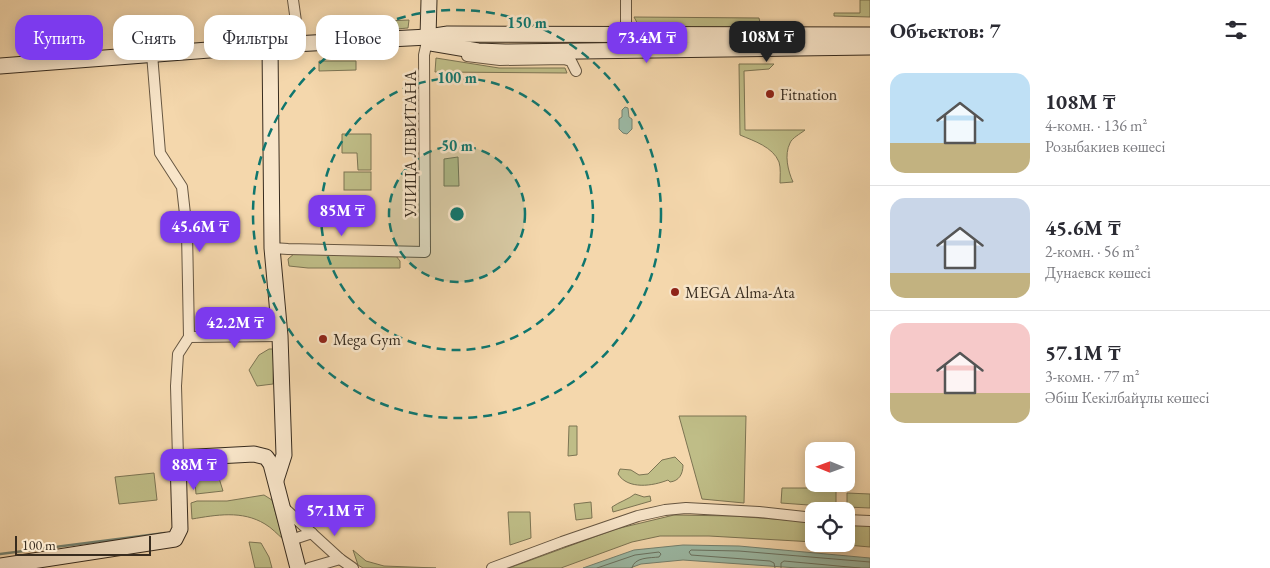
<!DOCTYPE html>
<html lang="ru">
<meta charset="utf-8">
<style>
body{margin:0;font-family:"EB Garamond",serif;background:#f2f2f3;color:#2b2b33;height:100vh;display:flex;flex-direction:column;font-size:19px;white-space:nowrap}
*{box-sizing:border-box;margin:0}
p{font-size:16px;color:#7c7c81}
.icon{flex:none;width:28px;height:28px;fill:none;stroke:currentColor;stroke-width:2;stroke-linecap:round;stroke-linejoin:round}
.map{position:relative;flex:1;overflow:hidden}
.sheet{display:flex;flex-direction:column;background:#fff;width:400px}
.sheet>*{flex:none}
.hud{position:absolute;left:15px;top:15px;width:475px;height:45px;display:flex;gap:10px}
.needle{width:32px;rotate:271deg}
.buttons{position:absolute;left:805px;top:442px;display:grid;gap:10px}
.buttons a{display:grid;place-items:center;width:50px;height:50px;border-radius:10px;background:#fff;box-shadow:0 2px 12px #0003;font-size:25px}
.scale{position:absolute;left:15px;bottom:12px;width:136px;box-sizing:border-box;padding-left:5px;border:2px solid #382c1f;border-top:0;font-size:14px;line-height:18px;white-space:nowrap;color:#382c1f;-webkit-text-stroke:4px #f8e5c9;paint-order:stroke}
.price{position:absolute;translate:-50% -42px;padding:0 11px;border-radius:10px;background:#7c3aed;color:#fff;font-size:16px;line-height:32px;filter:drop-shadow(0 1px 2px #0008)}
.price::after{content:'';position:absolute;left:50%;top:30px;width:15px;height:11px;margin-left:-8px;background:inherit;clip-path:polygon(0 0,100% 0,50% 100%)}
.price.on{background:#222;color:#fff}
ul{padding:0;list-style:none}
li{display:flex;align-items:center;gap:15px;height:125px;padding:0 20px}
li+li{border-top:1px solid #e1e1e2}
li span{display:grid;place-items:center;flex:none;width:140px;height:100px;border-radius:15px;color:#555}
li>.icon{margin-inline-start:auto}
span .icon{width:60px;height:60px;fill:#fffc;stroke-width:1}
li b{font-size:21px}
h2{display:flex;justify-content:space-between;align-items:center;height:60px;padding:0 20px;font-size:21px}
.pill{padding:0 18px;border-radius:15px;background:#fff;box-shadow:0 2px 12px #0003;font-size:18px;line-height:45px}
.pill.on{background:#7c3aed;color:#fff}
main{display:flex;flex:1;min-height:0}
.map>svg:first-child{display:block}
.green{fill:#bfbd87;stroke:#7c7453}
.water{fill:#9cbaa6;stroke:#748170}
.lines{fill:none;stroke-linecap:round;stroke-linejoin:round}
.shore{stroke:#6a7362;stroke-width:1}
.stream{stroke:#748170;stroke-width:2.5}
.street-casing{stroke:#675742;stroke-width:12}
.secondary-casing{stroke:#382c1f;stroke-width:17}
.street{stroke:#f8e5c9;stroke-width:10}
.secondary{stroke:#f8e5c9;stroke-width:15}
.ring{fill:none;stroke:#0f766e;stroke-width:2.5;stroke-dasharray:9 6}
.poi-dot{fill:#8f2418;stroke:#f8e5c9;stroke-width:2}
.labels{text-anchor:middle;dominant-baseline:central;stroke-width:5;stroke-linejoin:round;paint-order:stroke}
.poi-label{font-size:16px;fill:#382c1f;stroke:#f8e5c9;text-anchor:start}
.street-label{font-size:16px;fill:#382c1f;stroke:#f8e5c9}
.centre{fill:#0f766e;stroke:#f8e5c9;stroke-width:2.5}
.ring-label{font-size:15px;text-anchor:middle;font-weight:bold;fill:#0f766e;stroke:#f8e5c9;stroke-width:5;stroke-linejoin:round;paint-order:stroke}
</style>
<main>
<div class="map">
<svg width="870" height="568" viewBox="0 0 870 568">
<rect width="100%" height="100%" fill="#f4d7ac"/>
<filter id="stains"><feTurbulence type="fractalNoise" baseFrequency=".004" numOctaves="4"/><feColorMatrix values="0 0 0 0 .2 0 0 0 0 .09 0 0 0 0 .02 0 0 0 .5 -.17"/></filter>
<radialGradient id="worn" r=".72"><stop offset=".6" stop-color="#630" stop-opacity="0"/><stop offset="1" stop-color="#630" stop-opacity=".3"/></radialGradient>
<g class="green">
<path d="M860,0h10v17l-36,-1v-3h26z"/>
<path d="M634,17l125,1 2,9 -121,1z"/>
<path d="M409,20l-1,8c-15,1 -36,6 -47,-6z"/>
<path d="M436,58l63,10h66l2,5 -132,-1z"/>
<path d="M319,61h37v9l-37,1z"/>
<path d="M739,64h35l-5,5 -25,2 1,59h60c-5,4 -13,8 -15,13 -6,12 -2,28 3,39l-13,1c0,-6 1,-15 -1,-21 -6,-15 -25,-21 -39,-27z"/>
<path d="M342,134h29v36h-13l-1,-17h-15z"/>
<path d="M458,157l1,29h-15v-27z"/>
<rect x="344" y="172" width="27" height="18"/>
<path d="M295,253l101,3 4,5v7h-92l-19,-2 -1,-7z"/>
<path d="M269,349h5l-1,35 -16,2 -8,-16 10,-15z"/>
<path d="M679,416h67l-2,87 -42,-4z"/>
<path d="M569,426h8v29l-9,1z"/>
<path d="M675,457l8,8c0,9 -4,16 -13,17l-2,-2c-15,6 -40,10 -50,-6l2,-5 11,1 8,5 9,-1 14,-14z"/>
<path d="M203,464l8,1 7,10 5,16 -27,3 -2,-24 2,-5z"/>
<path d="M154,473l3,27 -38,4 -4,-27z"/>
<path d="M782,488h54v19l-55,-4z"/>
<path d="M847,493l23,1v14l-23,-1z"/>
<path d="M635,494l9,3 6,-1 1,5 -38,11 -1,-5c7,-5 17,-8 23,-13z"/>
<path d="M264,495l8,5 11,39c-6,-5 -11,-11 -18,-15 -23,-14 -49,-9 -73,-5l-1,-16 6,-2h30z"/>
<path d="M591,502l1,16 -16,2 -2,-16z"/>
<path d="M508,512h22l1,26 -21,7z"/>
<path d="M674,515l60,1 80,6v20l-105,-6h-49l-28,6 -71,26h-52l107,-39z"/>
<path d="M846,524l24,2v21l-34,-3h10z"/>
<path d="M249,542l12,1 8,14 3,11h-17z"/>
<path d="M353,550l13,11 18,5 52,2h-73l-5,-3z"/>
</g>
<g class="water">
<path d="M625,107l3,1 1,9 3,2v10l-5,5 -4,-1 -4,-4v-10l3,-2v-7z"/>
<path d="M683,545l56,1 131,12v10h-72l-115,-8 -42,4 -11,4h-47l51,-18z"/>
</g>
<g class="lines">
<g class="shore">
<path d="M597,568l38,-13 24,-3 2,2 -2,3c-9,1 -25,0 -27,11"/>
<path d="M775,568l-1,-5 -4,-2 -79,-6 -2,-3 2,-2 48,1 131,11"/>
<path d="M781,568v-5l3,-2 76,7"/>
</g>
<path class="stream" d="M0,554l165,-21"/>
<defs>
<g id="street">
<path d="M293,0l6,43"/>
<path d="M626,35v-35"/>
<path d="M152,54l8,99 22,34 5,45 2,105 -11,17 -2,32 2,72"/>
<path d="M467,56l33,4 64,-1 7,2 5,10"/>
<path d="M272,248l16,1 137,3 -1,-197 4,-18"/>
<path d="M189,337l91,-1"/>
<path d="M282,506l58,53 13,9"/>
<path d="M846,520l24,1"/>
<path d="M291,540l21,-7"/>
<path d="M309,568l31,-9"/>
<path d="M492,568l70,-26 76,-26 27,-6 21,-2 73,4 55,6"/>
</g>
<g id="secondary">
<path d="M429,0l-1,37 3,6 47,8 27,1 365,-5"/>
<path d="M270,45l2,203 8,88 4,119 -8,25"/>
<path d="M0,66l274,-21 154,-8 20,-3 422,1"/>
<path d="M0,566l175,-27 5,-10 -2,-71 76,-4 12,3 5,7 27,104"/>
</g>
</defs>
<use href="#street" class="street-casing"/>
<use href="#secondary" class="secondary-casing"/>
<use href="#street" class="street"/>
<use href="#secondary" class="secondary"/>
</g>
<circle cx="457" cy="214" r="68" fill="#0f766e" fill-opacity=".12"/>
<g class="ring">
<circle cx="457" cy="214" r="68"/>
<circle cx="457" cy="214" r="136"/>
<circle cx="457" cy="214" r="204"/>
</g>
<g class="poi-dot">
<circle cx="770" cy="94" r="5"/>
<circle cx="675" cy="292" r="5"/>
<circle cx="323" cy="339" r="5"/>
</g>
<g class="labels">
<g class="poi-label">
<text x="780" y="94">Fitnation</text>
<text x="685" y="292">MEGA Alma-Ata</text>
<text x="333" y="339">Mega Gym</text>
</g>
<g class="street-label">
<text transform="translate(410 144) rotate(-90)">УЛИЦА ЛЕВИТАНА</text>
</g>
</g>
<circle cx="457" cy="214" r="8" class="centre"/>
<g class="ring-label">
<text x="527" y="28">150 m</text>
<text x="457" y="83">100 m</text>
<text x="457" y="151">50 m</text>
</g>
<rect width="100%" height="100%" filter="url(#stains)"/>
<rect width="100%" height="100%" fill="url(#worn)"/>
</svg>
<div class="buttons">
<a><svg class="needle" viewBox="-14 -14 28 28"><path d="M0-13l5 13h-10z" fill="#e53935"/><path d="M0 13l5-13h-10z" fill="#7c7c81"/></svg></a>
<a><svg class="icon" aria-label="locate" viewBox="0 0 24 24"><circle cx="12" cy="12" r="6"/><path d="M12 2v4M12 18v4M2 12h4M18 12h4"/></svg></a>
</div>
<div class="scale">100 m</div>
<b class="price on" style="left:767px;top:63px">108M ₸</b>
<b class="price" style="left:647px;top:64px">73.4M ₸</b>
<b class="price" style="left:342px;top:237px">85M ₸</b>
<b class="price" style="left:200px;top:253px">45.6M ₸</b>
<b class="price" style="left:235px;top:349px">42.2M ₸</b>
<b class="price" style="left:194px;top:491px">88M ₸</b>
<b class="price" style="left:335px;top:537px">57.1M ₸</b>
<div class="hud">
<a class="pill on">Купить</a>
<a class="pill">Снять</a>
<a class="pill">Фильтры</a>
<a class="pill">Новое</a>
</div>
</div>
<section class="sheet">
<h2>Объектов: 7<svg class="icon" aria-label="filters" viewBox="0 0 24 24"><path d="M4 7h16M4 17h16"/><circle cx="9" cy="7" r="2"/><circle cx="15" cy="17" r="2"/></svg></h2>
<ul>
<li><span style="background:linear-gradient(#bfe0f5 70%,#c2b280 0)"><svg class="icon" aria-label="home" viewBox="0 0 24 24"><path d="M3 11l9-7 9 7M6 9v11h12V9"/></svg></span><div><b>108M ₸</b><p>4-комн. · 136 m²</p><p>Розыбакиев көшесі</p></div></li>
<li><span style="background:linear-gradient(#c9d6e8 75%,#c2b280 0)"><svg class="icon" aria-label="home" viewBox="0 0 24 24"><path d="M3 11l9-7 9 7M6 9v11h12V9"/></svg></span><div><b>45.6M ₸</b><p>2-комн. · 56 m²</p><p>Дунаевск көшесі</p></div></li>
<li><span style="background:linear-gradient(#f6c9c9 70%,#c2b280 0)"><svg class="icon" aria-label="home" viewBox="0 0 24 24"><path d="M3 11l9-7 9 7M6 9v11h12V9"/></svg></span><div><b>57.1M ₸</b><p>3-комн. · 77 m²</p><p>Әбіш Кекілбайұлы көшесі</p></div></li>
</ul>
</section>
</main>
